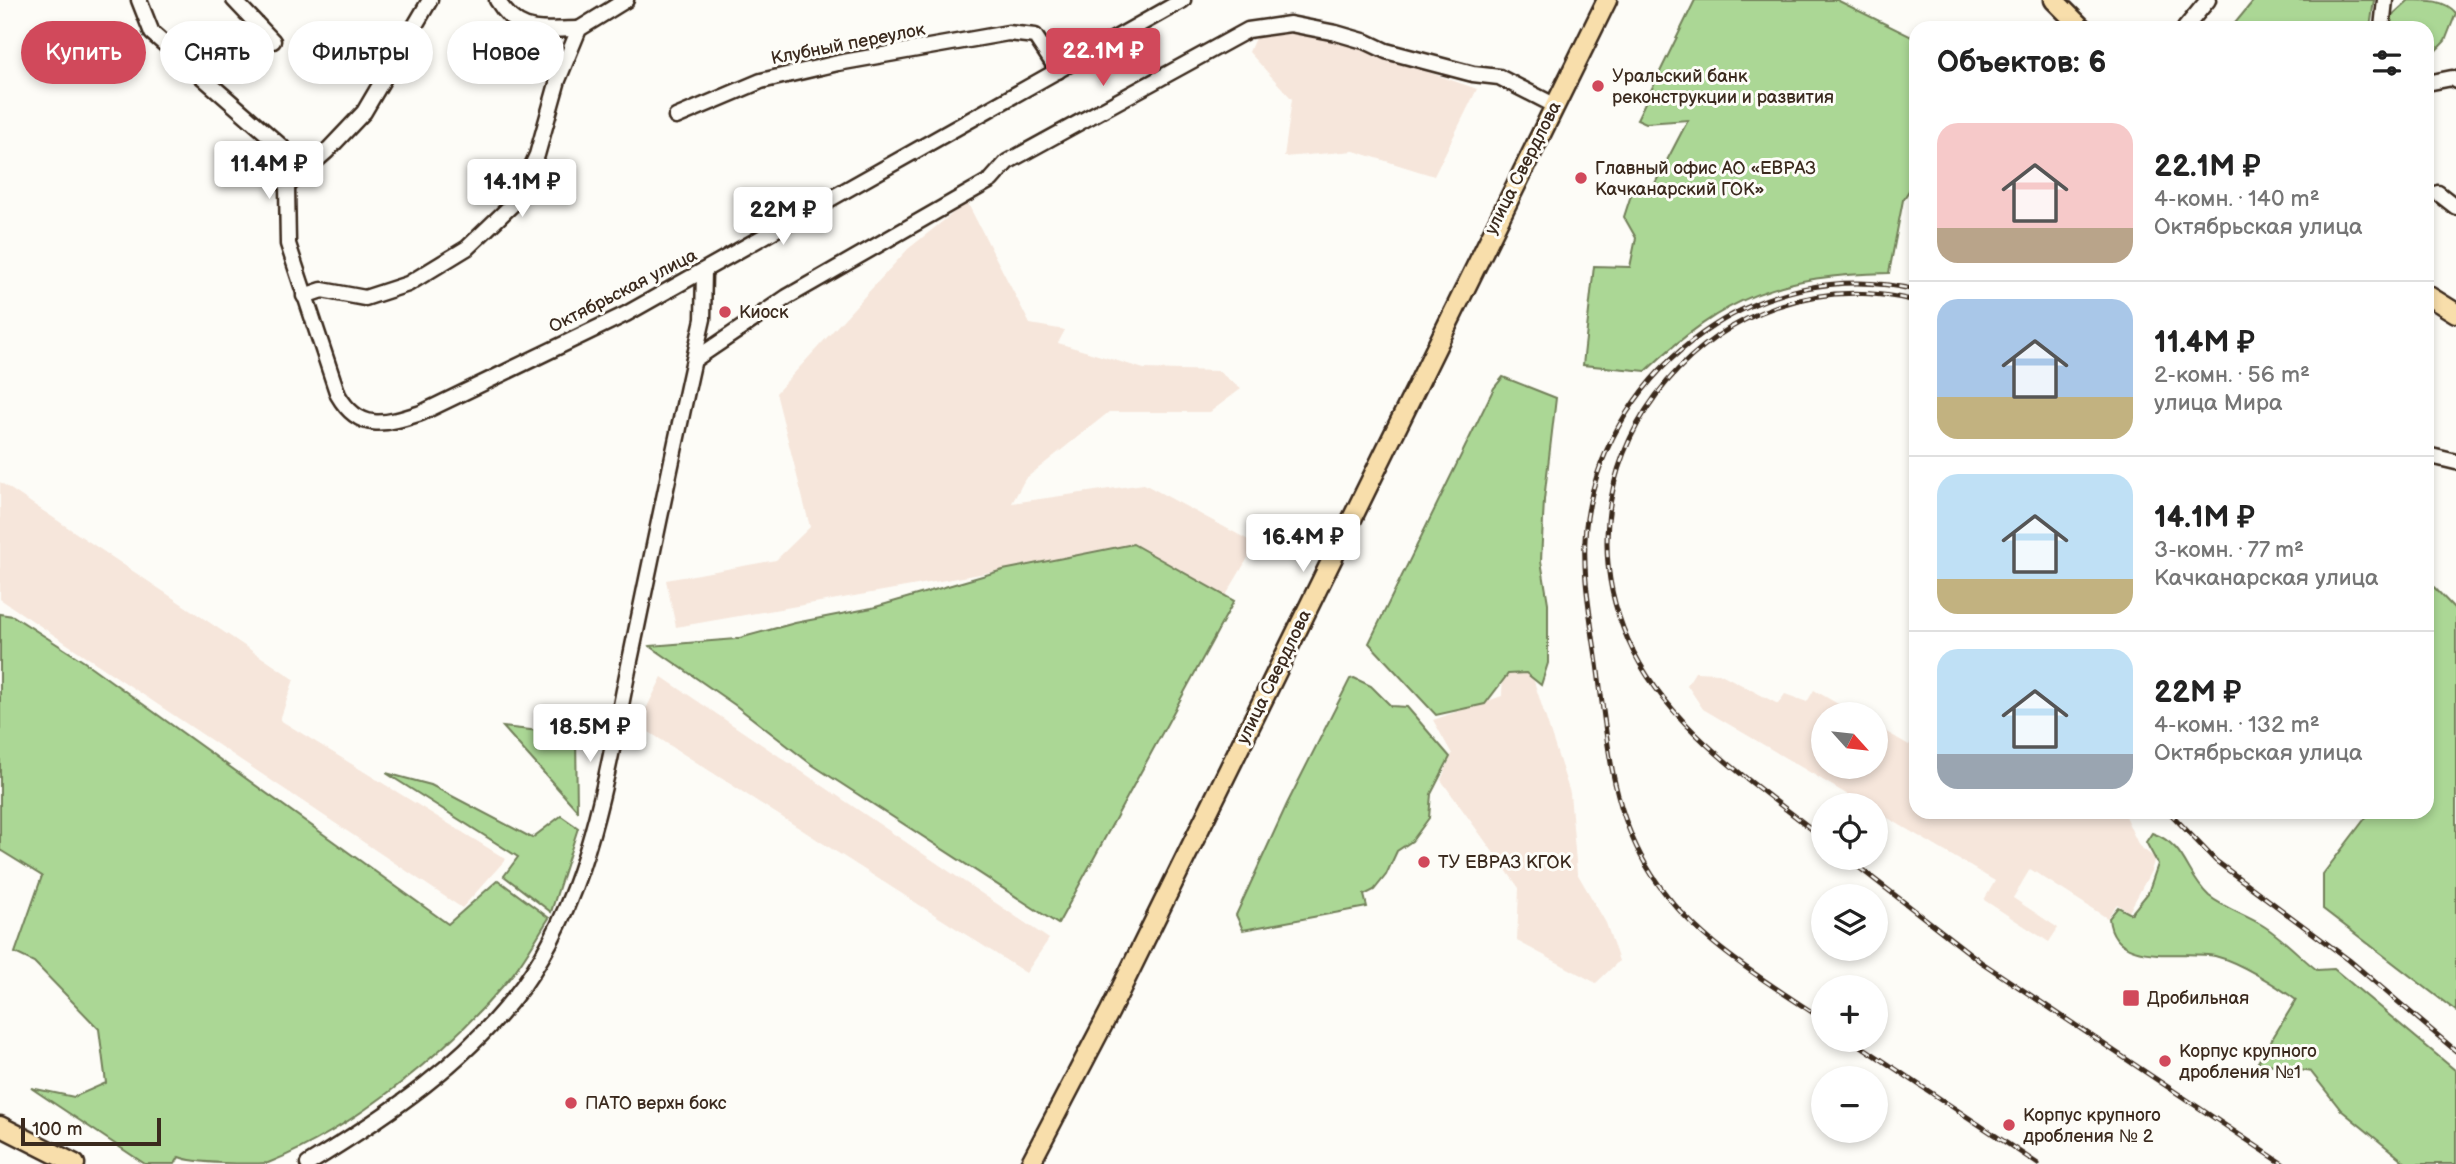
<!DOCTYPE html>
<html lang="ru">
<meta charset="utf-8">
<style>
body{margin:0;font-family:"Balsamiq Sans",sans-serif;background:#f2f2f2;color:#222;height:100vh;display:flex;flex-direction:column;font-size:26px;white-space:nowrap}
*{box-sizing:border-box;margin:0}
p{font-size:23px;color:#767676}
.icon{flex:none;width:38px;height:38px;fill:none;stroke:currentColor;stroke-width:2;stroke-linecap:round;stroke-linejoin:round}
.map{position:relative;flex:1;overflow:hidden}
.side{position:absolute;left:1909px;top:21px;width:525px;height:798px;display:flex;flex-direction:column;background:#fff;border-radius:21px;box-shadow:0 4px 10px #0003}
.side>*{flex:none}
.top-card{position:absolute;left:21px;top:21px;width:665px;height:63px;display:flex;gap:14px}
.needle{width:46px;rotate:117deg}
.fabs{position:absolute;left:1811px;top:702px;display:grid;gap:14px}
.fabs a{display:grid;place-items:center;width:77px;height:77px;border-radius:50%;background:#fff;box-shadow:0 4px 10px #0003;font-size:35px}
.scale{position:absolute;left:21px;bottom:18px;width:140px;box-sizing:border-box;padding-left:7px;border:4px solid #3b2a1e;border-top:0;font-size:19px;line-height:24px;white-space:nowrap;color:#3b2a1e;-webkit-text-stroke:5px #fdfcf7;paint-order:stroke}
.price{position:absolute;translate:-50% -60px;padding:0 16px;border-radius:7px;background:#fff;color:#222;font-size:23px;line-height:46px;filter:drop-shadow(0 2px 4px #0008)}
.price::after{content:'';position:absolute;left:50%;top:42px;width:21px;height:16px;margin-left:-10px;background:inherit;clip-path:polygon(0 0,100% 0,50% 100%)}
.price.selected{background:#d1495b;color:#fff}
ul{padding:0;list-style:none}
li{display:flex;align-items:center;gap:21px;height:175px;padding:0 28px}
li+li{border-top:2px solid #e0e0e0}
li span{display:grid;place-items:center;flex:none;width:196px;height:140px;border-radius:21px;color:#555}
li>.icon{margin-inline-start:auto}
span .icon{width:84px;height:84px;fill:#fffc;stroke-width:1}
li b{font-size:30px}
h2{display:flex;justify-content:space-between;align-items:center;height:84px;padding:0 28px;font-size:30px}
.tag{padding:0 24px;border-radius:32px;background:#fff;box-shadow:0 4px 10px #0003;font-size:24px;line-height:63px}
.tag.selected{background:#d1495b;color:#fff}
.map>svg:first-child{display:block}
.built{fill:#f6e6db}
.green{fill:#abd795;stroke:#73805a;stroke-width:2}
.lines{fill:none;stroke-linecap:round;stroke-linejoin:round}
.minor-casing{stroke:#3b2a1e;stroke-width:19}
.major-casing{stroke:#3b2a1e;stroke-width:23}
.minor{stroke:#fdfcf7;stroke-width:14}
.major{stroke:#f8deab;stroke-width:18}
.rail-casing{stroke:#3b2a1e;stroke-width:5}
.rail{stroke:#fdfcf7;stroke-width:2.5;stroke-dasharray:8;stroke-linecap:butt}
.poi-dot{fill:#d1495b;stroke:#fdfcf7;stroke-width:2.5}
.labels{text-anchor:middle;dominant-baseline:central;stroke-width:6;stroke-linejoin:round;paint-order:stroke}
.street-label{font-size:18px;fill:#3b2a1e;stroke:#fdfcf7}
.poi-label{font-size:18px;fill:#3b2a1e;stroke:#fdfcf7;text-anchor:start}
</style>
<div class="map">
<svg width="2456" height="1164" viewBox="0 0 2456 1164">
<rect width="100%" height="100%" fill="#fdfcf7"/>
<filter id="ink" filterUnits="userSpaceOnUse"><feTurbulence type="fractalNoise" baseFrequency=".0143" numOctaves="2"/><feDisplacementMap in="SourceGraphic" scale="14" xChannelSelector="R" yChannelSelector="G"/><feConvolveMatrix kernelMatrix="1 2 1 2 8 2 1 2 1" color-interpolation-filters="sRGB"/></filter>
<g filter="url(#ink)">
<g class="built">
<path d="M1278,29l75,17 124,43 -43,87 -80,-25 -70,6 8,-58 -43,-47 6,-14z"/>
<path d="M967,202l63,122 35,6 -7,13 86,26 74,2 23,18 -31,23h-101l-84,67 -13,24 132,-19 112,60 -31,53 -92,-53 -130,26 -327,57 -10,-47 110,-20 34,-33 -34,-134 132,-144z"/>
<path d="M0,482l294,197 -14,41 226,139 -44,49 -462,-309z"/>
<path d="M1530,669l40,124 7,80 29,50 13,38 -23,22 -79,-42 2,-53 -78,-108 11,-26 -19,-34 69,-24 1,-26z"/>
<path d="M1695,672l24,1 59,31 7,-10 22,8 7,-12 41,24h-31v52h52v-40l33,19 7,-11v78h207l16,34 16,12 -4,13 -22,41 -12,-8 -10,14 -77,-49 -17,29 45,30 -9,14 -65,-42 11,-19 -119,-70v-6h-11l-162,-96 -16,-24z"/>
<path d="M662,677l387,262 -23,34 -388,-248z"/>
</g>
<g class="green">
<path d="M1695,0h142l79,39v147h-4l-9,14 -14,73c-108,2 -165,23 -243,98l-63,-6 11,-99 36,1 6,-29 -12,-21 8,-25 19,-1 37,-71 -42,3 -9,-4z"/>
<path d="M2254,0h120l-4,28h-139z"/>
<path d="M2409,0c19,0 36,0 47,13l-11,28 -18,19v-32h-37l-1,-10z"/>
<path d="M1503,377l53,21 -12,102 -3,61 7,42v60l-7,22 -15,-12 -18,1 -23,30 -49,11 -67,-72 125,-255z"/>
<path d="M1133,544l101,57 -176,323 -247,-160 -76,-59 -85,-59 86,-7 59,-16 77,-15 131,-38z"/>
<path d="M2427,580l29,30v401l-133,-102v-35l47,-62h57z"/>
<path d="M0,614l13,2 70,45 365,263 50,-44 51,38c-13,20 -25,43 -41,62 -59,70 -154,149 -240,183 -17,1 -73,1 -89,-6l-4,7h-30l-114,-76 43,9 32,-14 -7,-54 -65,-67 -19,-9 27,-77 -42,-26z"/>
<path d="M1354,678l17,8 20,20 16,1 43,50 -19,37 -2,24 -17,23 -15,10 -11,24 -12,15 -10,5 3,12 -124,23 -7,-15 51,-111 63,-125z"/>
<path d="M503,727l73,8 1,75z"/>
<path d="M386,773l45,12 101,53 29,-22 17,12 -27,84 -47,-36 14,-19z"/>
<path d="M2152,833c35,12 33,41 57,63 15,12 37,19 53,29 20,12 37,31 55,45l17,-1 122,102v93h-49l-66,-54 -30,-38 -53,-10 38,-62c-20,-15 -57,-38 -81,-44 -32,-7 -102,13 -106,-38l9,-11 13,7 17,-21 10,-29 -12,-22z"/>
</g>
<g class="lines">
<defs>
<g id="minor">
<path d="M139,0l13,33 130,114 5,39 1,58 50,151c22,38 48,29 83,18l205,-99 557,-314"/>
<path d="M234,0l39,41"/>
<path d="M497,0c23,37 43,29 82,29"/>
<path d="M2185,28l23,-28"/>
<path d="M2382,28l3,-28"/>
<path d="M2427,83l25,-5 4,3"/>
<path d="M676,117l85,-36 77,-18 170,-30 27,3 23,35"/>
<path d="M287,186l40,-35 37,-39 66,-112"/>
<path d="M2438,193l18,14"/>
<path d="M304,296l18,-6 43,8 43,-14 59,-36 49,-47 21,-46 21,-75 21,-51 47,-29"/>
<path d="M694,360l93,-63 204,-117 16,-18 241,-132 42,-6 46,9 31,9 19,9 87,23 26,3 55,28"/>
<path d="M2427,455l29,7"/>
<path d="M308,1164c80,-49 158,-101 215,-178 69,-96 85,-222 109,-335 23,-111 46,-222 71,-332l1,-48"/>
</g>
<g id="major">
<path d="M2054,0l28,28"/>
<path d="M2427,295l29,18"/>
<path d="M0,1126l75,38"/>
<path d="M1030,1164l80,-153 497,-1011"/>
</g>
</defs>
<use href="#minor" class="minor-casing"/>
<use href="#major" class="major-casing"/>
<use href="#minor" class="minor"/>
<use href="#major" class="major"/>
<defs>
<g id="rail">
<path d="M2169,812l47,49 133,99 107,91"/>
<path d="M1824,839c-72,-58 -158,-112 -196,-199 -82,-187 90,-389 288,-339"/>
<path d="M1847,858l134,104 302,202"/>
<path d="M1824,1020c-66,-44 -138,-85 -178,-155 -32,-55 -38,-116 -46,-178 -6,-54 -21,-114 -13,-169 23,-152 176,-265 329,-228"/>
<path d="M1852,1040l186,124"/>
</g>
</defs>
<use href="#rail" class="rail-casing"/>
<use href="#rail" class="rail"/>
</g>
</g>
<g class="poi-dot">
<circle cx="1598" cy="86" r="7"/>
<circle cx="1581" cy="178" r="7"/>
<circle cx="725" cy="312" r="7"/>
<circle cx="1424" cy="862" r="7"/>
<rect x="2122" y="989" width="18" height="18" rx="3.5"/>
<circle cx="2165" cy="1061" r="7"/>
<circle cx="571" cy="1103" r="7"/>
<circle cx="2009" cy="1125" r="7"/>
</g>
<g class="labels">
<g class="street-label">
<text transform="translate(848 44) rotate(-11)">Клубный переулок</text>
<text transform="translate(1523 168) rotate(-63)">улица Свердлова</text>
<text transform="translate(623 291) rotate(-27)">Октябрьская улица</text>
<text transform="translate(1274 677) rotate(-64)">улица Свердлова</text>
</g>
<g class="poi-label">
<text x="1612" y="76">Уральский банк<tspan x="1612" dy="21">реконструкции и развития</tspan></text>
<text x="1595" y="168">Главный офис АО «ЕВРАЗ<tspan x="1595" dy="21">Качканарский ГОК»</tspan></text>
<text x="739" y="312">Киоск</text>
<text x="1438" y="862">ТУ ЕВРАЗ КГОК</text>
<text x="2147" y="998">Дробильная</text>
<text x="2179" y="1051">Корпус крупного<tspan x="2179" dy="21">дробления №1</tspan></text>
<text x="585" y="1103">ПАТО верхн бокс</text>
<text x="2023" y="1115">Корпус крупного<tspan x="2023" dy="21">дробления № 2</tspan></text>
</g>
</g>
</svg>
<div class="fabs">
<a><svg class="needle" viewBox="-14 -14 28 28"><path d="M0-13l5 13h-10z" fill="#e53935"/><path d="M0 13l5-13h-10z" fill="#767676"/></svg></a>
<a><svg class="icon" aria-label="locate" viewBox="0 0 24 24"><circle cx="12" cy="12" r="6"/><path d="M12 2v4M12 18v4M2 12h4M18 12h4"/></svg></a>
<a><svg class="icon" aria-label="layers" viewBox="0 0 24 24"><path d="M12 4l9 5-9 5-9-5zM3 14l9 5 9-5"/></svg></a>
<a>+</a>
<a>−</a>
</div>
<div class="scale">100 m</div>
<b class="price selected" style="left:1103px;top:88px">22.1M ₽</b>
<b class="price" style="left:269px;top:201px">11.4M ₽</b>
<b class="price" style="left:522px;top:219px">14.1M ₽</b>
<b class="price" style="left:783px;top:247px">22M ₽</b>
<b class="price" style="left:1303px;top:574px">16.4M ₽</b>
<b class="price" style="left:590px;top:764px">18.5M ₽</b>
<div class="top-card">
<a class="tag selected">Купить</a>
<a class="tag">Снять</a>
<a class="tag">Фильтры</a>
<a class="tag">Новое</a>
</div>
<section class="side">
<h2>Объектов: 6<svg class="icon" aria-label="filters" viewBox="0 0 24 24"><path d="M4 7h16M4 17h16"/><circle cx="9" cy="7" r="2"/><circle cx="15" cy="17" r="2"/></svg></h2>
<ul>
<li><span style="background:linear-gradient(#f6c9c9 75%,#b9a48a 0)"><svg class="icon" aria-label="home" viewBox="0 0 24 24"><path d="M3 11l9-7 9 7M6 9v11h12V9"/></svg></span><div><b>22.1M ₽</b><p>4-комн. · 140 m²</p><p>Октябрьская улица</p></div></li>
<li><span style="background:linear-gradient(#a9c7e8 70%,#c2b280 0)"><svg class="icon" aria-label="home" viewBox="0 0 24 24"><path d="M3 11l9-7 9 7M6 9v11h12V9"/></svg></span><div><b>11.4M ₽</b><p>2-комн. · 56 m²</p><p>улица Мира</p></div></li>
<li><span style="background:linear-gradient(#bfe0f5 75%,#c2b280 0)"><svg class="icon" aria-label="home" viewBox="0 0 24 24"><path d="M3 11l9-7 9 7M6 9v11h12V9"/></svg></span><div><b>14.1M ₽</b><p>3-комн. · 77 m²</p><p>Качканарская улица</p></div></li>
<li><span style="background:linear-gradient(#bfe0f5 75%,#9aa5b1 0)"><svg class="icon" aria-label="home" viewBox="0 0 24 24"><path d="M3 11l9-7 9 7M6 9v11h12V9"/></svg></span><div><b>22M ₽</b><p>4-комн. · 132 m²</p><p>Октябрьская улица</p></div></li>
</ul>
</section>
</div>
